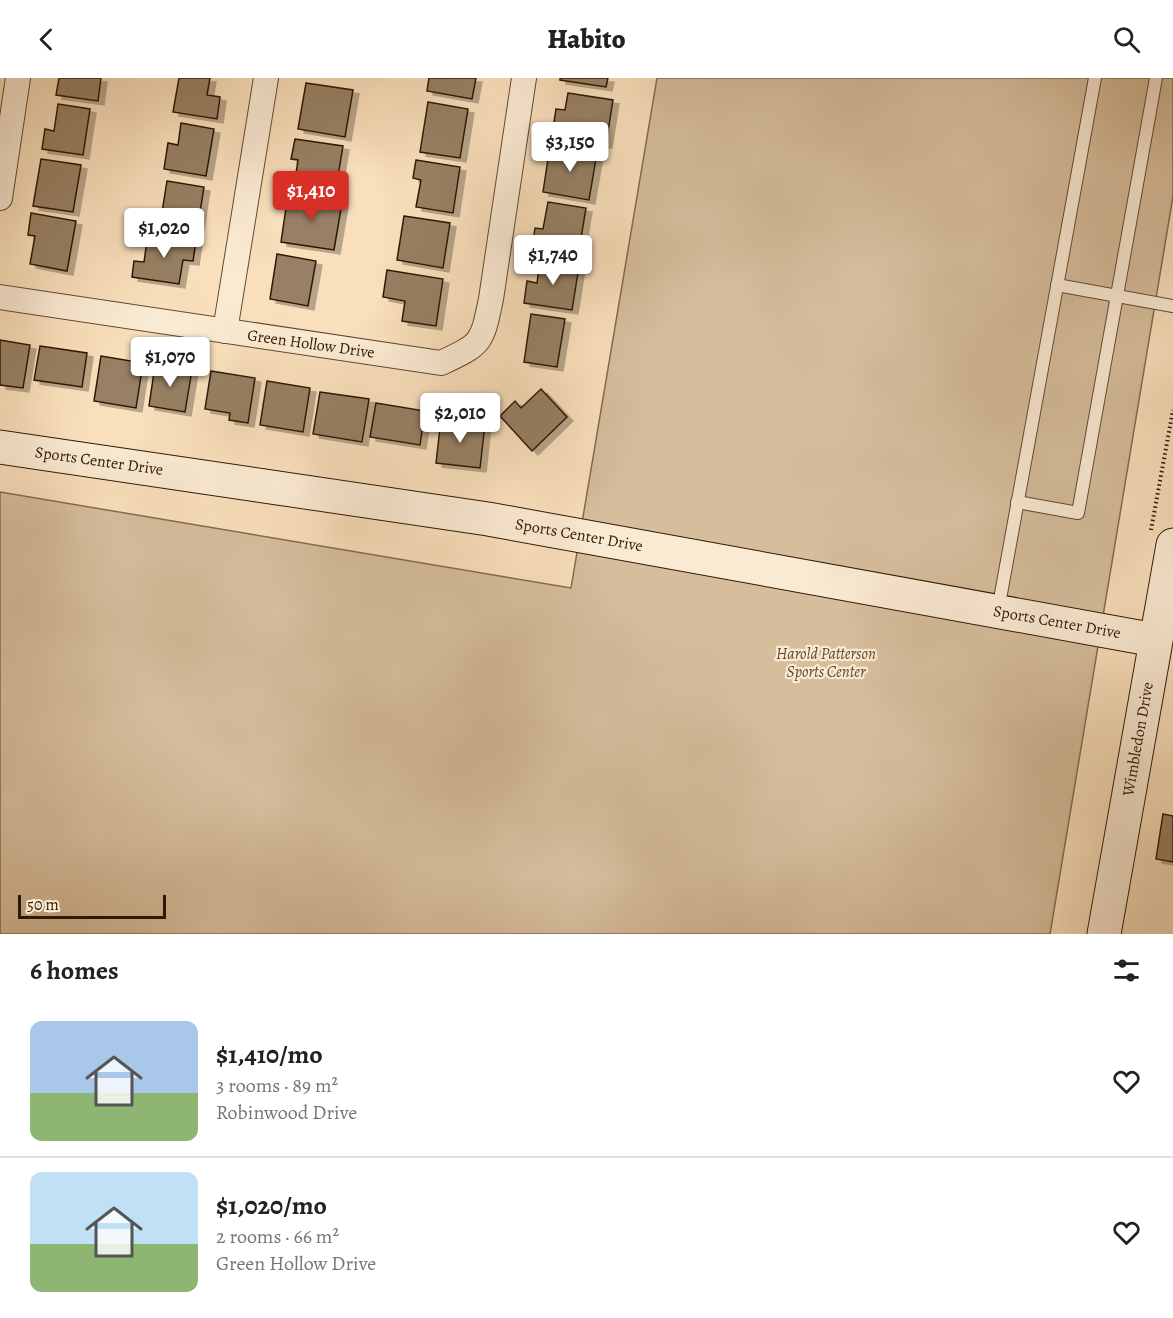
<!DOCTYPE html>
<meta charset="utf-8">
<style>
body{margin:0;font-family:Alegreya,serif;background:#f2f2f2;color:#222;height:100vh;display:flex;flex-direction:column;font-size:22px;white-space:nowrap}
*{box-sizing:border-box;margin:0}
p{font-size:20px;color:#767676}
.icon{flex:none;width:33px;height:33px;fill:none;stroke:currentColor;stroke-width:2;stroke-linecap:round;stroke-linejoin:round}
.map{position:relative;height:856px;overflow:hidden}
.side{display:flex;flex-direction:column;background:#fff;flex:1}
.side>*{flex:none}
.scale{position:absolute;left:18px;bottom:15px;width:148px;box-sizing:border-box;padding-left:6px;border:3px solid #2d1904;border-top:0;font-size:16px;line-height:21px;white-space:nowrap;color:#2d1904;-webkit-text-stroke:4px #fbead3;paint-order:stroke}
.price{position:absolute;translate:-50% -51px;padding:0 14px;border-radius:6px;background:#fff;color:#222;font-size:20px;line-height:39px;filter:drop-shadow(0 2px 3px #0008)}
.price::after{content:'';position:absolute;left:50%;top:36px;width:18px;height:14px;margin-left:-9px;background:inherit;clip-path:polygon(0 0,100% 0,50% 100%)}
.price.current{background:#d93025;color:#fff}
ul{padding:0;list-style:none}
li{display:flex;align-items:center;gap:18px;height:150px;padding:0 30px}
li+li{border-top:2px solid #e0e0e0}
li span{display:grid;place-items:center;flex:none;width:168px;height:120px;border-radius:12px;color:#555}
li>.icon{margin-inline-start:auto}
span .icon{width:72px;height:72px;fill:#fffc;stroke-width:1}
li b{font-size:26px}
h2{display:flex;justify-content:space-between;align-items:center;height:72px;padding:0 30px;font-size:26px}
header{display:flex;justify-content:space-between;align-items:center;height:78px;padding:0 30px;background:#fff;font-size:27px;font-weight:800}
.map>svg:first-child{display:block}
.green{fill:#d6bd9c;stroke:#826b50;stroke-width:1.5}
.building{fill:#978063;stroke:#2d1904;stroke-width:1.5;filter:url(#shadow)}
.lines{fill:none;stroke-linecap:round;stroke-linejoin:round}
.lane-casing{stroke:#604a32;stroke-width:14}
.street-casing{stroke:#604a32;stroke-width:26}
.secondary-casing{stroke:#2d1904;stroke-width:35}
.path{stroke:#2d1904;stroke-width:4;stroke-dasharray:1.5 3;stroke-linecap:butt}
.lane{stroke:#fbead3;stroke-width:12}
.street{stroke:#fbead3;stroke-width:24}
.secondary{stroke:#fbead3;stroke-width:33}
.labels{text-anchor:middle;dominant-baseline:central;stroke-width:4.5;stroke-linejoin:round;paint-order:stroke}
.street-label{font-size:16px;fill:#2d1904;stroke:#fbead3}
.park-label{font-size:16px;font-style:italic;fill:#604a32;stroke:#fbead3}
</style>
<header><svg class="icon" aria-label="back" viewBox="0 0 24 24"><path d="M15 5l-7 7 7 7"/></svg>Habito<svg class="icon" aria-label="search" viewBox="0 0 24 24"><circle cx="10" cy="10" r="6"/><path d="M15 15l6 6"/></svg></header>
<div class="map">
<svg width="1173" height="856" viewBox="0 0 1173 856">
<defs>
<filter id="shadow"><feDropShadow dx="6" dy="4" stdDeviation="0" flood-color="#0004"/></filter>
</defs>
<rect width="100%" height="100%" fill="#f9dfbb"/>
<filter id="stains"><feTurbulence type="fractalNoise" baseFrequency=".00333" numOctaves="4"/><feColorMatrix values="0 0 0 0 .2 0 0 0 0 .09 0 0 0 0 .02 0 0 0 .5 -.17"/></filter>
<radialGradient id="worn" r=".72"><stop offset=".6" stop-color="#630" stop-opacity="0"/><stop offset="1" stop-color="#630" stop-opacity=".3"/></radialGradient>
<path class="green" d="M657,0h516v118l-123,738h-1050v-442l571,96z"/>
<g class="building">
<path d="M59,0h42l-3,23 -42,-6z"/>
<path d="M179,0h31l-3,17 13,2 -3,22 -44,-7z"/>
<path d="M429,0h47l-4,21 -45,-8z"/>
<path d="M560,0h48l-2,9 -46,-7z"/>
<path d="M306,5l47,7 -8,47 -47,-8z"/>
<path d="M568,15l45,7 -7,44 -54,-9 4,-26 9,1z"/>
<path d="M428,24l40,7 -8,49 -40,-6z"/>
<path d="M58,26l32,5 -7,46 -41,-6 3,-20 9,2z"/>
<path d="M181,45l33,6 -8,47 -42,-7 4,-26 10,2z"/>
<path d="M295,61l48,7 -8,48 -41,-7 4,-27 -7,-1z"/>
<path d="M550,68l47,7 -8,47 -46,-8z"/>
<path d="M41,81l40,6 -8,47 -40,-6z"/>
<path d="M416,82l44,7 -7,46 -37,-6 5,-27 -8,-2z"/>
<path d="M167,103l37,6 -7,44 -37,-6z"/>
<path d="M288,116l54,9 -8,47 -53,-8z"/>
<path d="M548,124l38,6 -8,48 -46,-8 3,-20 8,1z"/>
<path d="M31,135l45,8 -9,50 -37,-7 5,-28 -7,-1z"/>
<path d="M404,138l46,7 -7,45 -46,-8z"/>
<path d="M148,155l48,8 -3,20 -10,-1 -4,24 -47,-7 2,-16 10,1z"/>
<path d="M277,176l39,7 -8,45 -38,-7z"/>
<path d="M540,182l39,6 -7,44 -48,-7 3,-22 10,2z"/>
<path d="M387,192l56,9 -7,47 -34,-5 3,-20 -22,-4z"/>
<path d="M531,236l34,5 -8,48 -33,-5z"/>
<path d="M0,262l30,5 -7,43 -23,-3z"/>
<path d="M40,268l47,7 -5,34 -48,-7z"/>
<path d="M101,278l42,7 -7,45 -42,-7z"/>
<path d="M155,287l37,5 -7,42 -36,-6z"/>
<path d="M211,293l44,7 -7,45 -19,-3 1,-7 -25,-4z"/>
<path d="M267,303l43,7 -7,44 -43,-7z"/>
<path d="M541,311l26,28 -35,34 -32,-35 15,-15 6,7z"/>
<path d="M320,314l49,7 -7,43 -49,-8z"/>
<path d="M376,325l49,8 -5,34 -50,-8z"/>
<path d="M441,341l44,5 -5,44 -44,-5z"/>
<path d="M1163,736l10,2v46l-17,-3z"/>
</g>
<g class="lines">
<defs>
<g id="lane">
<path d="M1057,207l116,21"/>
<path d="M1017,424l61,11 78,-435"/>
<path d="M998,532l97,-532"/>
</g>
<g id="street">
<path d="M0,120l18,-120"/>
<path d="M0,219l441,66c41,-19 41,-20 50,-64l33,-221"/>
<path d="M225,253l41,-253"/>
</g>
<g id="secondary">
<path d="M0,369l488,72 667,121"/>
<path d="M1104,856l69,-389"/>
</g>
</defs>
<use href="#lane" class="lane-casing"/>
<use href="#street" class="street-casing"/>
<use href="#secondary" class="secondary-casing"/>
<path class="path" d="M1151,452l22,-120"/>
<use href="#lane" class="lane"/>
<use href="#street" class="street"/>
<use href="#secondary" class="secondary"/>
</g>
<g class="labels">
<g class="street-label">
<text transform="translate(311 266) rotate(8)">Green Hollow Drive</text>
<text transform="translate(99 383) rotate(8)">Sports Center Drive</text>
<text transform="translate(579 457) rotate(10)">Sports Center Drive</text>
<text transform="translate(1057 544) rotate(10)">Sports Center Drive</text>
<text transform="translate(1138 661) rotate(-80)">Wimbledon Drive</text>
</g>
<g class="park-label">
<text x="826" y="576">Harold Patterson<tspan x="826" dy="18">Sports Center</tspan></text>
</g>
</g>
<rect width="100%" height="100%" filter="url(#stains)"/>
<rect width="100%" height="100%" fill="url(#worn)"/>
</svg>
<div class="scale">50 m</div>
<b class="price" style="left:570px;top:95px">$3,150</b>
<b class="price current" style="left:311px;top:144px">$1,410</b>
<b class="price" style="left:164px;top:181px">$1,020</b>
<b class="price" style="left:553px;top:208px">$1,740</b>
<b class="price" style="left:170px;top:310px">$1,070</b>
<b class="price" style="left:460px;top:366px">$2,010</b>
</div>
<section class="side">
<h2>6 homes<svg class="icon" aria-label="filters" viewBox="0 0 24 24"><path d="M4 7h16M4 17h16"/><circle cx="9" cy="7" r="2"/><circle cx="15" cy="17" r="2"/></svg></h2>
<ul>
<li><span style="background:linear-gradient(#a9c7e8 60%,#8fb573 0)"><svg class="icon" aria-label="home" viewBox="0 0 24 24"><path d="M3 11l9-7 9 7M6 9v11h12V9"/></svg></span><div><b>$1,410/mo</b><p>3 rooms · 89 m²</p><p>Robinwood Drive</p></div><svg class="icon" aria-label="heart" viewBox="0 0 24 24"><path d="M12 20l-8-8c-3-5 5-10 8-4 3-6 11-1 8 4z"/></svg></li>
<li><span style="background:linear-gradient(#bfe0f5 60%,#8fb573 0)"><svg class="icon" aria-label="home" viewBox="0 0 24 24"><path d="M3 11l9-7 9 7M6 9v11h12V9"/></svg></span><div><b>$1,020/mo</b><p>2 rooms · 66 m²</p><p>Green Hollow Drive</p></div><svg class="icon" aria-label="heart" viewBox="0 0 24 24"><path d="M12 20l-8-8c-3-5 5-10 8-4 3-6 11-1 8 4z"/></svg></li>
</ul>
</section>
